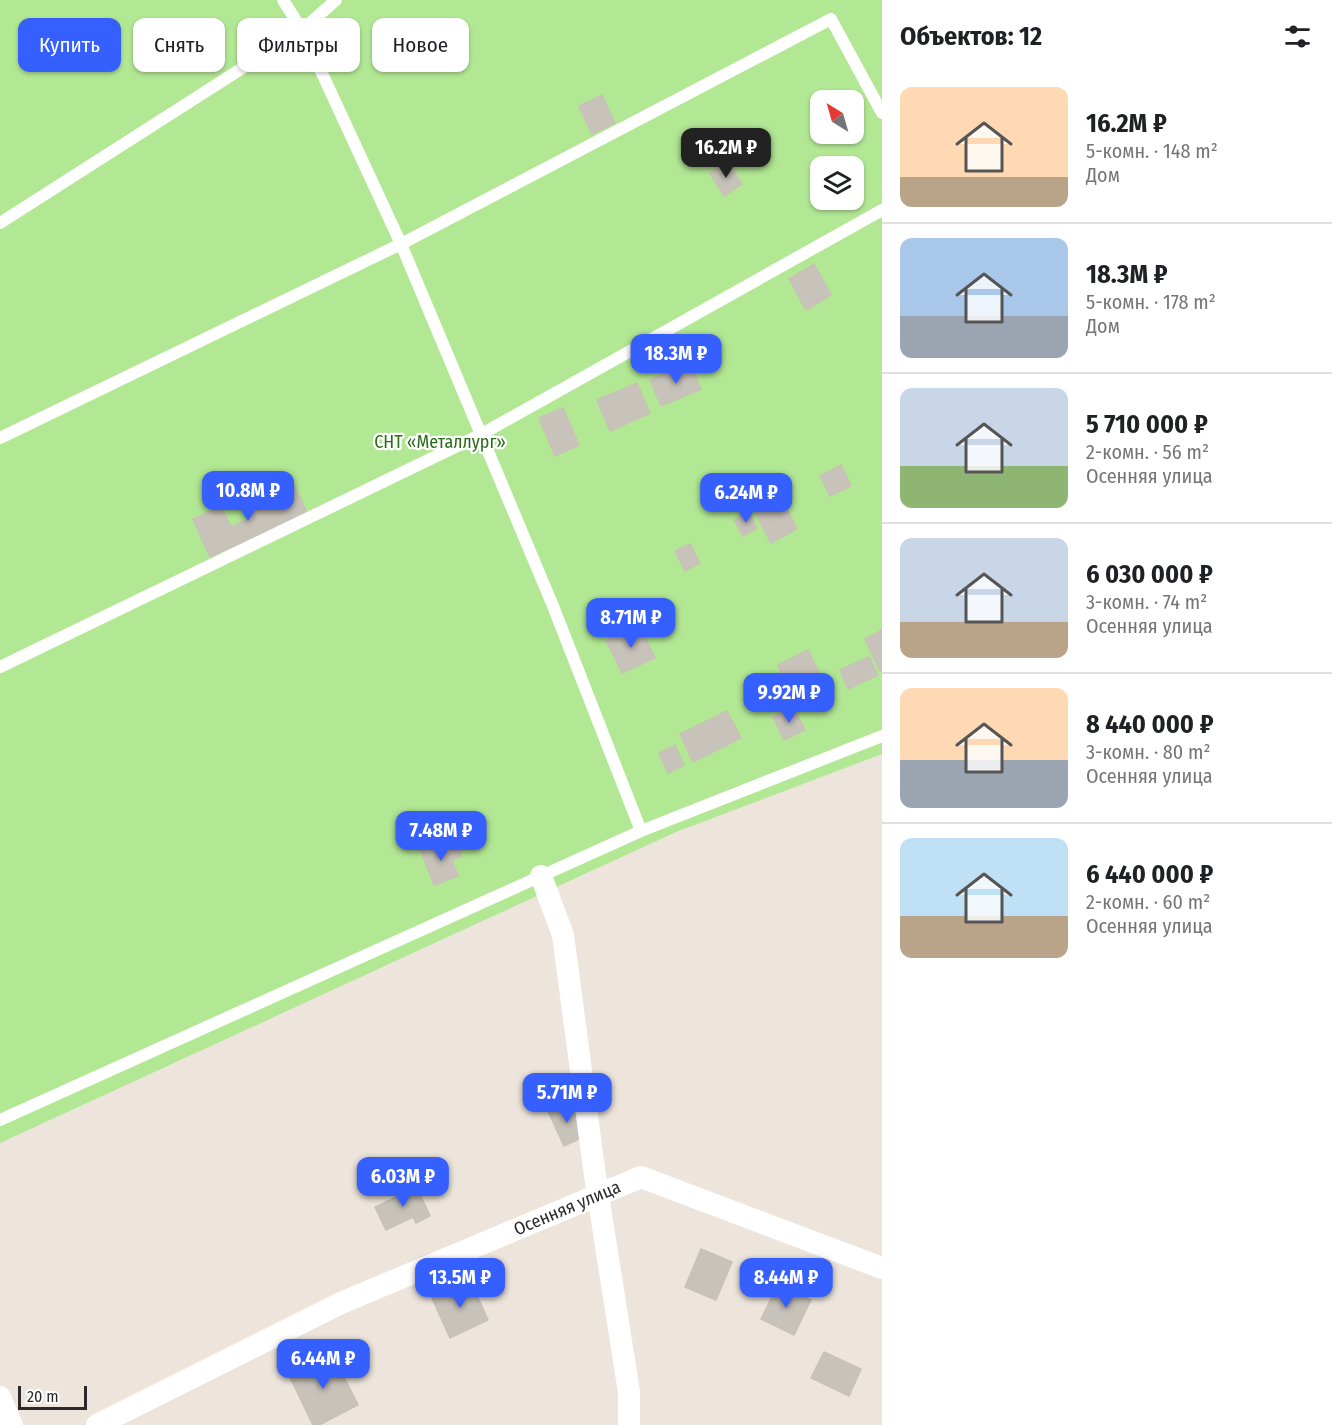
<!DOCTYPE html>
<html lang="ru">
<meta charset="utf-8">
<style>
body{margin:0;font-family:"Fira Sans Condensed",sans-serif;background:#f2f2f2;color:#202124;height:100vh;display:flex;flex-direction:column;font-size:22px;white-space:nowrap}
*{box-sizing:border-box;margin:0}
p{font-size:20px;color:#757577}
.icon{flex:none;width:33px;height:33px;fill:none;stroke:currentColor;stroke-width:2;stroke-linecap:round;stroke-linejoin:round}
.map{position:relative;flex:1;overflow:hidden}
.side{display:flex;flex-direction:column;background:#fff;width:450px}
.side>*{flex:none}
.guide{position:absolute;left:18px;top:18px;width:570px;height:54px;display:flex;gap:12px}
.needle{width:39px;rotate:323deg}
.controls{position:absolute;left:810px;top:90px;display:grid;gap:12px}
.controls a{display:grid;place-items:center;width:54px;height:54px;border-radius:12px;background:#fff;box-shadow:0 2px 4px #0004;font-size:30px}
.scale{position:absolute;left:18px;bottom:15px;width:69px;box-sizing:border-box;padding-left:6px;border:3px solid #2a2a2a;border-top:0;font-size:16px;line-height:21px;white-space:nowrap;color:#2a2a2a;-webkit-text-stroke:4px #fff;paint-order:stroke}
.price{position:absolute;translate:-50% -51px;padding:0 14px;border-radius:12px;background:#365fff;color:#fff;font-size:20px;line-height:39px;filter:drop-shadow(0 2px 3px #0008)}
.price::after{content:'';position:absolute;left:50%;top:36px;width:18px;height:14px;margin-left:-9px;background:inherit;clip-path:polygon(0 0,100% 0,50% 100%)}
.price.selected{background:#222;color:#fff}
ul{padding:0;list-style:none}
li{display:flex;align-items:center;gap:18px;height:150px;padding:0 18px}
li+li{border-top:2px solid #e0e0e0}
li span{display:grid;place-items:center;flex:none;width:168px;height:120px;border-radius:12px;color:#555}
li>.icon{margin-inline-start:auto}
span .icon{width:72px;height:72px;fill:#fffc;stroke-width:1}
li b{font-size:26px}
h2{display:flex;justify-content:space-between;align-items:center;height:72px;padding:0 18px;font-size:26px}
.tag{padding:0 21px;border-radius:12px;background:#fff;box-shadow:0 2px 4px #0004;font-size:21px;line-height:54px}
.tag.selected{background:#365fff;color:#fff}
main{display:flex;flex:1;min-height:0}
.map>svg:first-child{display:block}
.green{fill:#b2e794;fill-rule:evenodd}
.building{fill:#c8c3ba;stroke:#c9c1b5;stroke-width:1.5}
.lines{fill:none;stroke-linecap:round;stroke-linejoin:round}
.lane{stroke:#fff;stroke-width:12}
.street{stroke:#fff;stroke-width:22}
.labels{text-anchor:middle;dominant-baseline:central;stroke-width:4.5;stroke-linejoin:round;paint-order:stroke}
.park-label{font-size:18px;fill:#296c16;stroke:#fff}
.street-label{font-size:18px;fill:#2a2a2a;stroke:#fff}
</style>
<main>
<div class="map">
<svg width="882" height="1425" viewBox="0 0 882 1425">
<rect width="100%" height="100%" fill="#ede5db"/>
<path class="green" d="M0,0h882v754l-206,78 -676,311zM820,100h34v34h-34zM820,166h34v34h-34z"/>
<g class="building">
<path d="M602,95l13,28 -23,11 -13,-28z"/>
<path d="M728,162l14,22 -18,12 -14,-23z"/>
<path d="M814,264l17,31 -25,15 -17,-31z"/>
<path d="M690,363l11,26 -40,17 -11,-26z"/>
<path d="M637,383l13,30 -40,18 -13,-31z"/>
<path d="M563,408l16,37 -24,11 -16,-38z"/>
<path d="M841,465l10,21 -21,10 -10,-20z"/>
<path d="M295,487l12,26 -97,44 -17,-38 28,-13 10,21 19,-9 -4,-9z"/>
<path d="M782,499l15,30 -26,14 -16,-31z"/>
<path d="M749,512l8,16 -14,8 -9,-16z"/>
<path d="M690,544l10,19 -15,8 -10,-20z"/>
<path d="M639,624l16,34 -33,15 -16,-33z"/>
<path d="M882,630v40l-2,1 -15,-32z"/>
<path d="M808,650l21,43 -31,15 -20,-43z"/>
<path d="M869,657l9,18 -30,14 -8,-19z"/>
<path d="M793,707l12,23 -21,10 -11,-23z"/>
<path d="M727,711l14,27 -48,24 -13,-28z"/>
<path d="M675,745l9,20 -16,8 -9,-20z"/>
<path d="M441,841l4,9 14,-6 2,12 -9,4 6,16 -24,9 -14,-36z"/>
<path d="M570,1101l16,35 -22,10 -16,-35z"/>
<path d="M413,1179l17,37 -14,7 -3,-6 -27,13 -11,-23 32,-15 -4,-8z"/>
<path d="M701,1249l31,13 -16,38 -31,-13z"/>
<path d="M470,1280l18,40 -38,18 -18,-40z"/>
<path d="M779,1283l32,17 -17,35 -33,-16z"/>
<path d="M824,1352l37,17 -12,27 -38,-18z"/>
<path d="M332,1353l26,52 -39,20h-6l-24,-50z"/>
</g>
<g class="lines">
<g class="lane">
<path d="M283,0l19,30 99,214 152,362 88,225"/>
<path d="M0,223l302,-193 34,-30"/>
<path d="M0,438l401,-194 430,-225 51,94"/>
<path d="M0,667l480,-232 402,-225"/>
<path d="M0,1120l641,-289 241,-95"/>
</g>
<g class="street">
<path d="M541,876l22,59 32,241 34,216v33"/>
<path d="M0,1397l12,28"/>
<path d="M97,1425l244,-122 300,-126 241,91"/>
</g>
</g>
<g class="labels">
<g class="park-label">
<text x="440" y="442">СНТ «Металлург»</text>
</g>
<g class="street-label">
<text transform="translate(567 1208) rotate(-23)">Осенняя улица</text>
</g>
</g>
</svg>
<div class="controls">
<a><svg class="needle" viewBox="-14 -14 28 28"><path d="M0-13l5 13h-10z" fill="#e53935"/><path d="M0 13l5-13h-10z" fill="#757577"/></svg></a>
<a><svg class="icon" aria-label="layers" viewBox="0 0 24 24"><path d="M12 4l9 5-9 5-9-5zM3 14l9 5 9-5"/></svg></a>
</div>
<div class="scale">20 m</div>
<b class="price selected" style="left:726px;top:179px">16.2M ₽</b>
<b class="price" style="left:676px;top:385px">18.3M ₽</b>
<b class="price" style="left:248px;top:522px">10.8M ₽</b>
<b class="price" style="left:746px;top:524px">6.24M ₽</b>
<b class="price" style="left:631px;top:649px">8.71M ₽</b>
<b class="price" style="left:789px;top:724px">9.92M ₽</b>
<b class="price" style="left:441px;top:862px">7.48M ₽</b>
<b class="price" style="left:567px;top:1124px">5.71M ₽</b>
<b class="price" style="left:403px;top:1208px">6.03M ₽</b>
<b class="price" style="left:460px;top:1309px">13.5M ₽</b>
<b class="price" style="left:786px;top:1309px">8.44M ₽</b>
<b class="price" style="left:323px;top:1390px">6.44M ₽</b>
<div class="guide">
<a class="tag selected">Купить</a>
<a class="tag">Снять</a>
<a class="tag">Фильтры</a>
<a class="tag">Новое</a>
</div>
</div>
<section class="side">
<h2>Объектов: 12<svg class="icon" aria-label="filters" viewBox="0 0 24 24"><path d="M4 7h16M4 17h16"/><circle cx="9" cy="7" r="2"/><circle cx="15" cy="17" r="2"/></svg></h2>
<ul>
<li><span style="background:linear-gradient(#ffd9b3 75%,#b9a48a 0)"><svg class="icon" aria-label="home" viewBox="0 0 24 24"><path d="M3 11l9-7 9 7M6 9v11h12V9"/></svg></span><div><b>16.2M ₽</b><p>5-комн. · 148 m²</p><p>Дом</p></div></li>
<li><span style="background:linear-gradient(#a9c7e8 65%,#9aa5b1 0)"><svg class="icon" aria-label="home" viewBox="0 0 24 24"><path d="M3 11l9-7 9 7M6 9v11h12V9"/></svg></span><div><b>18.3M ₽</b><p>5-комн. · 178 m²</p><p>Дом</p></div></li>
<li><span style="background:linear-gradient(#c9d6e8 65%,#8fb573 0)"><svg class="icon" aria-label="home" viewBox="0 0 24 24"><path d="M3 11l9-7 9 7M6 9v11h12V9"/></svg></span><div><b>5 710 000 ₽</b><p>2-комн. · 56 m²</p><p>Осенняя улица</p></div></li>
<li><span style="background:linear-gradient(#c9d6e8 70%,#b9a48a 0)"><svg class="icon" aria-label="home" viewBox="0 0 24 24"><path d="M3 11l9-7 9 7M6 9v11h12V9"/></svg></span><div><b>6 030 000 ₽</b><p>3-комн. · 74 m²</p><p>Осенняя улица</p></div></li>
<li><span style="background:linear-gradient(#ffd9b3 60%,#9aa5b1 0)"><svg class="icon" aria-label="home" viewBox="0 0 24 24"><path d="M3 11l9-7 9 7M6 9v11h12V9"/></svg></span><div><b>8 440 000 ₽</b><p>3-комн. · 80 m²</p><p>Осенняя улица</p></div></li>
<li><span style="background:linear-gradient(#bfe0f5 65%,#b9a48a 0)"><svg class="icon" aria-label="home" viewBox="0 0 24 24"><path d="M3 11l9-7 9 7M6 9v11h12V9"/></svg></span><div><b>6 440 000 ₽</b><p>2-комн. · 60 m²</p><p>Осенняя улица</p></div></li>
</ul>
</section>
</main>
